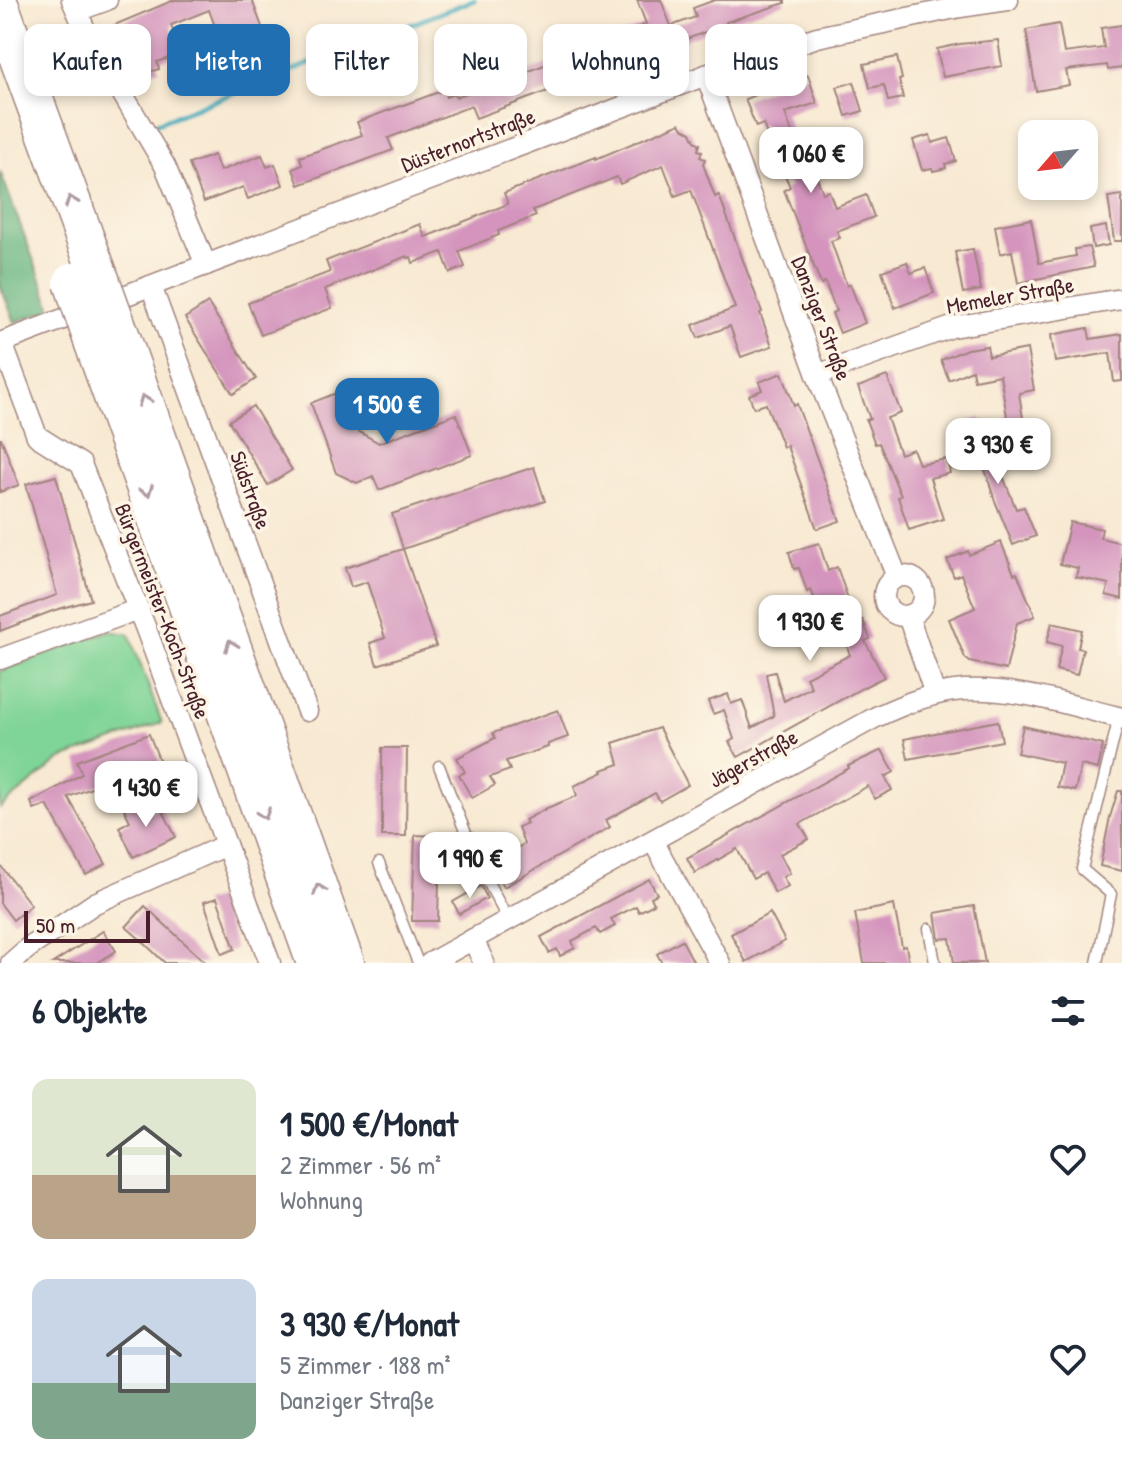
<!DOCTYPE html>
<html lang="de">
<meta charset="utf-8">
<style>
body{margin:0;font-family:"Patrick Hand",sans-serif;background:#f6f6f7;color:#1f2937;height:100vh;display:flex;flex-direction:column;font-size:30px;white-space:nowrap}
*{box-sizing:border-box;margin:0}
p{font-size:26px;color:#747a83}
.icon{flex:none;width:44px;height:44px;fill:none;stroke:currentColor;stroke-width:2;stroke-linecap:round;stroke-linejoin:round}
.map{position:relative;height:963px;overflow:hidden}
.side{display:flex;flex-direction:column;background:#fff;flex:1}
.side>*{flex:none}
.guide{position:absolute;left:24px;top:24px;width:1074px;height:72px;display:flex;gap:16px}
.needle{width:52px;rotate:242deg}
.controls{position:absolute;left:1018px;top:120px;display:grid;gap:16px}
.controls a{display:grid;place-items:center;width:80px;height:80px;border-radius:16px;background:#fff;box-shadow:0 4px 12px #0003;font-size:40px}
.scale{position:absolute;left:24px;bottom:20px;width:126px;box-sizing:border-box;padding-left:8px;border:4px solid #4a1f2b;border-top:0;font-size:22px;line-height:28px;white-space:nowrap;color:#4a1f2b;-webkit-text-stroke:6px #fcf5e5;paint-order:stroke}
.price{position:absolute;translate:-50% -68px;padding:0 18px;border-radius:16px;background:#fff;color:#222;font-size:26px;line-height:52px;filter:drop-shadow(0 2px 4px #0008)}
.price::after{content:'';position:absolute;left:50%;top:48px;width:24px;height:18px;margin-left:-12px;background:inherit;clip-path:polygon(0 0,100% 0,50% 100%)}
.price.selected{background:#1f6fb2;color:#fff}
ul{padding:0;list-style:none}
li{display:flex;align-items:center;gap:24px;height:200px;padding:0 32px}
li span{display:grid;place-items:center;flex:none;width:224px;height:160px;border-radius:16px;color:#555}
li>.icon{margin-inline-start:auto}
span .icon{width:96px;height:96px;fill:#fffc;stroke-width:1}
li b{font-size:34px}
h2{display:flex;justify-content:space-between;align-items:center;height:96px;padding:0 32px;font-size:34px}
.pill{padding:0 28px;border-radius:16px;background:#fff;box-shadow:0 4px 12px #0003;font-size:28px;line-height:72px}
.pill.selected{background:#1f6fb2;color:#fff}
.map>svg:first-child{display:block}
.green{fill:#7fd497;stroke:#647a61;stroke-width:2}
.forest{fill:#67b680;stroke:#586a56;stroke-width:2}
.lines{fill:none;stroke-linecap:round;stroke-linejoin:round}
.stream{stroke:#3eabbd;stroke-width:5}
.building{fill:#d494bd}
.lane-casing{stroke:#a1847e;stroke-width:13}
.street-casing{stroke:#a1847e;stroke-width:23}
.highway-casing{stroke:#a1847e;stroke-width:41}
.lane{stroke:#fff;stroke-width:10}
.street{stroke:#fff;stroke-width:20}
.highway{stroke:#fff;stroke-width:38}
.highway-bridge-casing{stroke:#a1847e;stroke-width:41;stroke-linecap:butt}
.highway-bridge{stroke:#fff;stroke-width:38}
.oneway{stroke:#ae9aa0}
.labels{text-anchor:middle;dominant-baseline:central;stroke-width:7;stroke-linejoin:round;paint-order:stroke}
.street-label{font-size:22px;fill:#4a1f2b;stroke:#fcf5e5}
</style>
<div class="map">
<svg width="1122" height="963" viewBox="0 0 1122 963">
<rect width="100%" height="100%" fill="#fcf5e5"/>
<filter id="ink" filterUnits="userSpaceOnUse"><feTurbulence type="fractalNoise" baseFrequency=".0125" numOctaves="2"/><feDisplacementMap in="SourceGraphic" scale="16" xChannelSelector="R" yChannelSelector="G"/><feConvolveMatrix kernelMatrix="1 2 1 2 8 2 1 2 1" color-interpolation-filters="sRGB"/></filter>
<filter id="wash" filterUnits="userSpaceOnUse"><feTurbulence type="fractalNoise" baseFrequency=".006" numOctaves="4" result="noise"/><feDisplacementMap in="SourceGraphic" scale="32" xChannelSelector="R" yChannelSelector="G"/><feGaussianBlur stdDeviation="1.8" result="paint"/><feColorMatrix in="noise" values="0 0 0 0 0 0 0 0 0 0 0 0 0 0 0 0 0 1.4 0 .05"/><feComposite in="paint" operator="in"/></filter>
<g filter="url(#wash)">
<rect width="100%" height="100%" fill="#f8e9d2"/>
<path class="green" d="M109,631l20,3 33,89 -101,36 -61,49v-137z"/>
<path class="forest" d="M0,171l52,138 -37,13 -15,-37z"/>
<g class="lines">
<path class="stream" d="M157,123l317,-123"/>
</g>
<g id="blocks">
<g class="building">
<path d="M174,0h78l10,27 -15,6 -3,-6 -25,10 -10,-27 -38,15 10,29 -24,8 2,7 -13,4 -6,-18 -15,6 -13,-35z"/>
<path d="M637,0h24l10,26 25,-9 -3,-9 22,-8h70v3l-59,19 1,2 -251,94 -5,-12 -83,32 5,12 -94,35 -6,-16 9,-4 -2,-8 62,-22 -5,-13 87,-32 2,7 8,-3 2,3 56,-20 -4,-11 15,-6 4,12 119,-48z"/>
<path d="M1059,24l5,29 40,-5 -3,-20 21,-3v21l-2,1 2,21 -14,2 -1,-5 -41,5 3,15 -33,6 -10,-61z"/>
<path d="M998,40l4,26 -59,11 -6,-28 23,-5z"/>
<path d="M897,57l5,22 -3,1 4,18 -15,3 -4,-16 -14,3 -6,-24z"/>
<path d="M808,75l9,28 -32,10 19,53 7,-3 12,30 6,-2 6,16 31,-12 8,22 -37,14 3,7 -9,3 16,45 3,-2 15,39 -25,10 -8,-20 4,-2 -11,-29 -4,2 -37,-94 6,-3 -10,-24 -2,1 -15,-40 -7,3 -11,-28z"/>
<path d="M854,82l9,29 -17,5 -9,-29z"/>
<path d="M680,123l3,5 8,4 4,9 5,3 -2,6 4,1 -2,6 5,2 -2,5 12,33 4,-2 43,117 -2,1 12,33 -31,11 -11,-31 -32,12 -5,-13 42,-17 -44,-118 -16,6 -12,-31 -43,19 -3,-7 -84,33 3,6 -38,15 1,4 -40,16 6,16 -15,6 -8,-21 -29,11 -2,-6 -3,1 -1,-2 -82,33 7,19 -71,27 -13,-32 82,-31 -4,-11 94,-37 5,13 13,-5 70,-28 -4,-11 92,-36v2z"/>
<path d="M930,135l2,8 17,-5 7,23 -11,3 1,4 -13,3 -1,-3 -10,2 -9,-30z"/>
<path d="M214,155l6,16 42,-16 5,12 8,-3 8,21 -35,14 -5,-12 -39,15 -15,-38z"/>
<path d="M1122,195v46h-8l-6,-44z"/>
<path d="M1031,219l8,44 37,-7 -1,-7 14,-2 5,20 -76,16 -6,-32 -12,3 -5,-28z"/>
<path d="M1106,226l3,19 -16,3 -3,-19z"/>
<path d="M973,249l8,41 -18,3 -8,-41z"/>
<path d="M907,262l4,11 14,-5 9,25 -39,15 -13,-37z"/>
<path d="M208,303l48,76 -23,15 -48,-76z"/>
<path d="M1088,328l2,11 32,-5v47l-8,1 -4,-29 -55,9 -4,-27z"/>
<path d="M987,346l2,10 38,-7 7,41 -15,3 5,32 -15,3 -9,-53 -26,5 -2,-10 -23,10 -8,-20 26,-11z"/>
<path d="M782,373l12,33 3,-2 2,6 41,111 -23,8 -30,-83 -4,1 -17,-43 -12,4 -5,-13 13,-5 -3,-8z"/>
<path d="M887,376l14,37 -14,5 13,36 13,-5 6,15 28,-5 3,14 -20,5 13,41 -34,11 -11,-33 3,-1 -22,-53 -4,1 -9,-24 4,-1 -12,-32z"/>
<path d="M341,391l15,39 23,13 77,-29 16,41 -93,35 -6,-14 -16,7 -21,-10 -25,-70z"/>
<path d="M253,406l39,64 -24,15 -39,-64z"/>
<path d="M980,418l36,91 8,-2 12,29 -23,9 -18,-44 -14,-44 -16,6 -6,-15 17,-7 -6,-19z"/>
<path d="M0,438h1l18,47 -19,7z"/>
<path d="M534,467l11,34 -142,48 -11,-35z"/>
<path d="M56,476l35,124 -36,10 -55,21v-15l57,-21 -31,-111z"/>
<path d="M1070,522l32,7 -2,9 22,5v56l-16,-4 3,-11 -33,-7 2,-9 -18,-4z"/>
<path d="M1001,542l13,32 3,-1 18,43 -18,7 -11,47 -36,-8 -5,-4 -16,-39 26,-11 -14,-34 -7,3 -7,-17 21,-9 1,4z"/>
<path d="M819,543l9,28 9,-4 19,55 7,-2 7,19 -5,2 19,36 -20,10 -126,70 -9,-15 5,-3 -10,-29 -11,4 -5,-13 20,-7 3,10 11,-4 10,28 22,-12 -8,-42 9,-2 9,29 27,-14 -5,-10 44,-22 -17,-48 -14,4 -8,-21 -4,2 -8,-24 -5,1 -5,-17z"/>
<path d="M403,549l33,97 -59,19 -7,-22 15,-5 -18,-56 -16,5 -6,-19z"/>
<path d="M1052,623l30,7 -4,18 5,1 -6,26 -21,-5 6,-24 -15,-4z"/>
<path d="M558,710l10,27 -20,7v3l-42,14 4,9 -20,7 5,8 -23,13 -13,-23 6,-3 -8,-14 38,-20 -2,-5z"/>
<path d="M998,721l4,20 -94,18 -4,-20z"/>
<path d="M1023,726l80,19 -5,24 -17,-4 -6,26 -18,-4 5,-24 -45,-10z"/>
<path d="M659,728l29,57 -28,16 -5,-8 -49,27 4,7 -106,60 -10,-18 6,-4 -3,-6 27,-15 -6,-17 9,-4 -2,-3 22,-12 30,-12 -3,-10 29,-14 -1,-2 17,-6 -6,-21z"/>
<path d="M149,734l11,28 -92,35 38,67 -20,11 -39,-70 -13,5 -3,-8 51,-28 -5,-13z"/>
<path d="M382,748h25l-1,88h-24z"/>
<path d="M882,750l12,22 -9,5 7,13 -17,9 -7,-13 -68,38 9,15 -29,15 10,19 -7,4 5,9 -13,7 -11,-20 -11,6 -16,-30 -42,24 -8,-15 162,-90 -1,-2z"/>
<path d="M1118,791h4v80l-22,-5 10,-49z"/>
<path d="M143,800l6,13 12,-6 15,30 -43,20 -14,-30 11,-6 -6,-12z"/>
<path d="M415,835l25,1 -2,85h-26z"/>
<path d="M0,865l31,40 -18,15 -13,-17z"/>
<path d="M649,879l8,15 -6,3 3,7 -15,8 -3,-6 -25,13 4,7 -15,8 -4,-6 -24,13 3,7 -15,8 -3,-7 -8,4 -8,-16z"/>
<path d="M481,886l6,12 -28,16 -6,-12z"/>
<path d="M217,898l18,51 -13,5 -18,-52z"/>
<path d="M894,905l8,42 4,-1 3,17h-45l-9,-50z"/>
<path d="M145,906l61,57h-41l-25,-24 -14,-12z"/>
<path d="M974,906l11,57h-31l-4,-25 -11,1 -4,-26z"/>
<path d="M770,913l15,28 -39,21 -15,-28z"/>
<path d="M103,931l13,20 -19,12h-44z"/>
<path d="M682,940l12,23h-32l-5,-9z"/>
</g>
</g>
</g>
<g filter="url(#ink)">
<use href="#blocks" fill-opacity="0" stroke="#a1847e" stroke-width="2"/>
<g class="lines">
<defs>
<g id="lane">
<path d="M439,766l38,95 31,59"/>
<path d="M379,863l39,100"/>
<path d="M929,929l6,34"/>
<path d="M1097,963l14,-69 -29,-25 37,-152"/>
</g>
<g id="street">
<path d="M72,0l14,32 79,134 41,99"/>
<path d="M77,11l30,-11"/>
<path d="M706,75l111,300 80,202"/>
<path d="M151,286l156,425"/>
<path d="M0,343l706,-268 111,-38 143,-30 48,-7"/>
<path d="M2,343l35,93 44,28 65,165 124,334"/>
<path d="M817,375l135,-48 170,-28"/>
<circle cx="904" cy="596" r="20"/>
<path d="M908,616l27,78"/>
<path d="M0,659l139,-50"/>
<path d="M653,841l67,122"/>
<path d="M473,939l11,24"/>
<path d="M11,963l17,-15 67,-45 131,-58"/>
<path d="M430,963l446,-246c28,-13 57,-25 88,-27 53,-3 107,16 158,28"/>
</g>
<g id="highway">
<path d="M0,7l98,267"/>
<path d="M118,329l227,634"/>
<path d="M92,338l224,625"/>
</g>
</defs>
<use href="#lane" class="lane-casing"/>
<use href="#street" class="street-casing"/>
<use href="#highway" class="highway-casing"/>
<use href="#lane" class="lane"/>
<use href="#street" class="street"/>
<use href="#highway" class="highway"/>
<defs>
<g id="highway-bridge">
<path d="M98,274l20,55"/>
<path d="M73,282l19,56"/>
</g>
</defs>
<use href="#highway-bridge" class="highway-bridge-casing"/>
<use href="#highway-bridge" class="highway-bridge"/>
</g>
<defs><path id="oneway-chevron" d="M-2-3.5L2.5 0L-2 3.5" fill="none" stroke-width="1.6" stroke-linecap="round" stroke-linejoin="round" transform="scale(2)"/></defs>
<g class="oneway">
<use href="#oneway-chevron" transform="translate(71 201) rotate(-110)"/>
<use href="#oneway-chevron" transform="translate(144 400) rotate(-110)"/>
<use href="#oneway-chevron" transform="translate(147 491) rotate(70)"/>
<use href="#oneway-chevron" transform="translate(231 645) rotate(-110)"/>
<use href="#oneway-chevron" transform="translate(264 814) rotate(71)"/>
<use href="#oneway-chevron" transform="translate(319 889) rotate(-110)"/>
</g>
</g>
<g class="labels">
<g class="street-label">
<text transform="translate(468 140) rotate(-21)">Düsternortstraße</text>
<text transform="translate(1010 295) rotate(-10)">Memeler Straße</text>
<text transform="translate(822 318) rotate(69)">Danziger Straße</text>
<text transform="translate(251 490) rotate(70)">Südstraße</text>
<text transform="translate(163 611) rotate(69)">Bürgermeister-Koch-Straße</text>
<text transform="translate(753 758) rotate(-29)">Jägerstraße</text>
</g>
</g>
</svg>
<div class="controls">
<a><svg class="needle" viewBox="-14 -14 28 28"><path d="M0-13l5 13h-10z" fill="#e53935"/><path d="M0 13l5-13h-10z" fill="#747a83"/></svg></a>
</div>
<div class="scale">50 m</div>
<b class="price" style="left:811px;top:195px">1 060 €</b>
<b class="price selected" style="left:387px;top:446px">1 500 €</b>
<b class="price" style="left:998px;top:486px">3 930 €</b>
<b class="price" style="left:810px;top:663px">1 930 €</b>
<b class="price" style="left:146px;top:829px">1 430 €</b>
<b class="price" style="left:470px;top:900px">1 990 €</b>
<div class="guide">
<a class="pill">Kaufen</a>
<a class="pill selected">Mieten</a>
<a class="pill">Filter</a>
<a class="pill">Neu</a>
<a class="pill">Wohnung</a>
<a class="pill">Haus</a>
</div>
</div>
<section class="side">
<h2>6 Objekte<svg class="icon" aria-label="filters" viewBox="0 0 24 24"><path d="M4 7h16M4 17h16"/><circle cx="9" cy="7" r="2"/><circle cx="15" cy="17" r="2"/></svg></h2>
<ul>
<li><span style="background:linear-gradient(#dfe7d0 60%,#b9a48a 0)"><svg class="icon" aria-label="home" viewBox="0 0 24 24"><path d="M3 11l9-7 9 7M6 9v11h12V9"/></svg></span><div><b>1 500 €/Monat</b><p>2 Zimmer · 56 m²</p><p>Wohnung</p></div><svg class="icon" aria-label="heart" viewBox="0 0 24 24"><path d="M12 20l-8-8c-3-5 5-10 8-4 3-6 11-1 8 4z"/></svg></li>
<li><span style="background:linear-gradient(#c9d6e8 65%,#7fa58c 0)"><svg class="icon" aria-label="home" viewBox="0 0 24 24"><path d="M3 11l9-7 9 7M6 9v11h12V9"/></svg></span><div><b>3 930 €/Monat</b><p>5 Zimmer · 188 m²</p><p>Danziger Straße</p></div><svg class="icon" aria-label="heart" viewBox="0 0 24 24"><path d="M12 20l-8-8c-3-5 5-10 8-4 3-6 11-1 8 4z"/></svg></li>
</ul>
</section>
